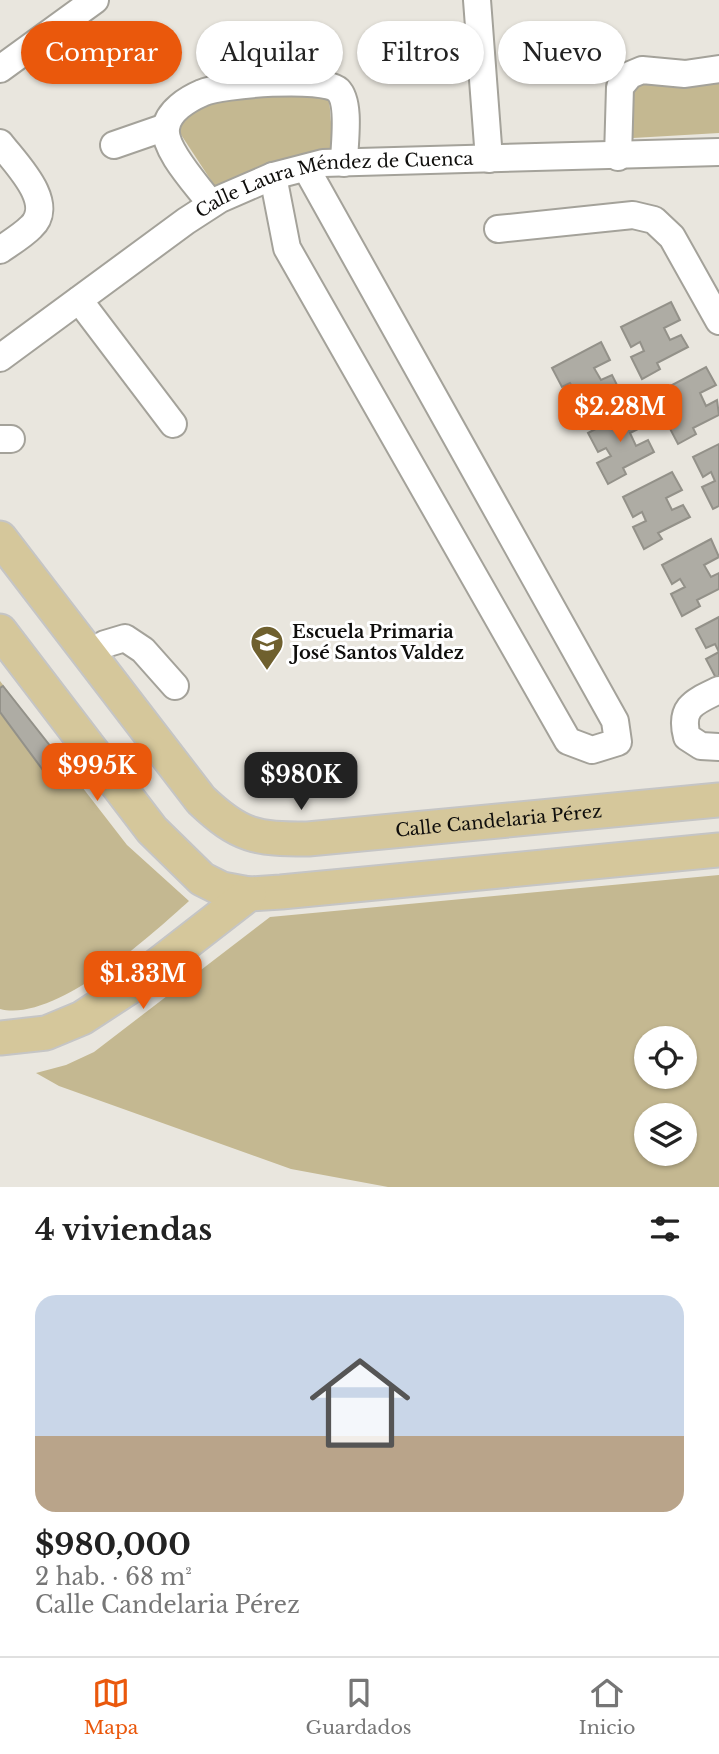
<!DOCTYPE html>
<html lang="es">
<meta charset="utf-8">
<style>
body{margin:0;font-family:"Libre Baskerville",serif;background:#f6f6f6;color:#222;height:100vh;display:flex;flex-direction:column;font-size:26px;white-space:nowrap}
*{box-sizing:border-box;margin:0}
p{font-size:23px;color:#767676}
.icon{flex:none;width:38px;height:38px;fill:none;stroke:currentColor;stroke-width:2;stroke-linecap:round;stroke-linejoin:round}
.map{position:relative;height:1187px;overflow:hidden}
.details{display:flex;flex-direction:column;background:#fff;flex:1}
.details>*{flex:none}
.hud{position:absolute;left:21px;top:21px;width:677px;height:63px;display:flex;gap:14px}
.buttons{position:absolute;left:634px;top:1026px;display:grid;gap:14px}
.buttons a{display:grid;place-items:center;width:63px;height:63px;border-radius:50%;background:#fff;box-shadow:0 2px 5px #0004;font-size:35px}
.price{position:absolute;translate:-50% -60px;padding:0 16px;border-radius:14px;background:#ea580c;color:#fff;font-size:23px;line-height:46px;filter:drop-shadow(0 2px 4px #0008)}
.price::after{content:'';position:absolute;left:50%;top:42px;width:21px;height:16px;margin-left:-10px;background:inherit;clip-path:polygon(0 0,100% 0,50% 100%)}
.price.active{background:#222;color:#fff}
ul{padding:0;list-style:none}
li{display:grid;align-content:center;gap:14px;height:371px;padding:0 35px}
li span{display:grid;place-items:center;height:217px;border-radius:21px;color:#555}
li>.icon{margin-inline-start:auto}
span .icon{width:126px;height:126px;fill:#fffc;stroke-width:1}
li b{font-size:30px}
h2{display:flex;justify-content:space-between;align-items:center;height:84px;padding:0 35px;font-size:30px}
.chip{padding:0 24px;border-radius:32px;background:#fff;box-shadow:0 2px 5px #0004;font-size:24px;line-height:63px}
.chip.active{background:#ea580c;color:#fff}
.menu{display:flex;justify-content:space-around;align-items:center;height:98px;border-top:2px solid #e0e0e0;background:#fff;font-size:19px;color:#767676}
.menu a{display:grid;justify-items:center;gap:4px}
.menu .active{color:#ea580c}
.map>svg:first-child{display:block}
.green{fill:#c4b891;fill-rule:evenodd}
.building{fill:#aeaca4;stroke:#939189;stroke-width:2}
.lines{fill:none;stroke-linecap:round;stroke-linejoin:round}
.minor-casing{stroke:#a4a29a;stroke-width:30}
.major-casing{stroke:#c5c5c5;stroke-width:37}
.minor{stroke:#fff;stroke-width:26}
.major{stroke:#d5c79b;stroke-width:33}
.labels{text-anchor:middle;dominant-baseline:central;stroke-width:6;stroke-linejoin:round;paint-order:stroke}
.street-label{font-size:18px;fill:#0f0e0c;stroke:#fff}
.poi-label{font-size:18px;font-weight:bold;fill:#0f0e0c;stroke:#fff;text-anchor:start}
</style>
<div class="map">
<svg width="719" height="1187" viewBox="0 0 719 1187">
<rect width="100%" height="100%" fill="#e9e6de"/>
<g class="green">
<path d="M719,75v58l-86,5 -2,-56z"/>
<path d="M328,84l5,65 -117,39 -46,-70 39,-18z"/>
<path d="M0,681l127,164 62,56c-39,35 -134,122 -189,108z"/>
<path d="M719,875v312h-331l-97,-18 -232,-83 -23,-13 30,-8 28,-13 176,-135zM646,1038h38v38h-38zM646,1115h38v38h-38z"/>
</g>
<g class="building">
<path d="M671,302l9,18 -16,8 6,12 11,-5 7,12 -31,16 3,6 -18,10 -11,-22 13,-6 -4,-9 -9,5 -10,-20z"/>
<path d="M601,342l9,18 -16,8 7,12 11,-5 6,12 -31,16 3,6 -18,10 -10,-22 13,-6 -5,-8 -8,4 -10,-19z"/>
<path d="M706,367l10,18 -16,8 6,13 11,-6 2,15 -26,13 3,6 -18,10 -11,-21 13,-7 -4,-8 -9,4 -10,-19z"/>
<path d="M637,407l9,18 -16,8 6,13 12,-6 6,12 -31,16 3,6 -18,10 -11,-21 14,-7 -5,-8 -8,4 -10,-19z"/>
<path d="M719,444v62l-6,3 -11,-22 13,-6 -4,-9 -8,5 -10,-20z"/>
<path d="M672,472l10,18 -16,8 6,12 11,-5 7,12 -32,16 4,6 -18,10 -11,-22 13,-6 -4,-9 -9,5 -10,-20z"/>
<path d="M711,539l8,18 -15,8 7,12 8,-4v16l-22,11 3,6 -18,10 -11,-22 14,-7 -5,-8 -8,5 -10,-19z"/>
<path d="M719,617v35l-4,-8 -9,4 -10,-19z"/>
<path d="M719,652v27l-2,1 -11,-21z"/>
<path d="M3,686l63,80 -18,11 -48,-65v-24z"/>
</g>
<g class="lines">
<defs>
<g id="minor">
<path d="M477,0l12,159"/>
<path d="M0,69l95,-69"/>
<path d="M0,143c15,20 57,60 31,84 -9,9 -21,16 -31,23"/>
<path d="M114,145l52,-18"/>
<path d="M618,157l2,-70 10,-12 12,-5 43,4 34,-5"/>
<path d="M273,176l14,72 281,493 24,9 26,-8 -3,-21 -309,-553"/>
<path d="M211,204c-12,-17 -48,-54 -45,-76 2,-17 22,-29 36,-35 19,-9 122,-17 136,-3 13,13 6,55 6,73"/>
<path d="M498,229l135,-14 21,5 18,17 47,84"/>
<path d="M79,300l94,124"/>
<path id="s1" d="M0,358l186,-137 34,-22 53,-23 50,-13 396,-11"/>
<path d="M0,439h11"/>
<path d="M88,654l17,-10 20,-6 18,12 32,36"/>
<path d="M719,690c-25,12 -40,17 -32,47l14,9 18,1"/>
</g>
<g id="major">
<path id="s2" d="M0,538l201,262c39,37 55,39 107,39l411,-39"/>
<path d="M0,631l152,199 50,49 20,10 27,5 32,-2 438,-42"/>
<path d="M0,1038l46,-5 36,-15 46,-30 121,-94"/>
</g>
</defs>
<use href="#minor" class="minor-casing"/>
<use href="#major" class="major-casing"/>
<use href="#minor" class="minor"/>
<use href="#major" class="major"/>
</g>
<defs>
<symbol id="school-pin" viewBox="-11 -11 22 30"><path d="M0 17L-7.5 6A9.5 9.5 0 1 1 7.5 6Z" fill="#6f602e" stroke="#fff"/><path d="M0-5L7-2L0 1L-7-2ZM-4 1L0 2.5L4 1V4Q0 6-4 4Z" fill="#fff"/></symbol>
</defs>
<g fill-rule="evenodd">
<use href="#school-pin" x="248" y="623" width="38" height="52"/>
</g>
<g class="labels">
<g class="street-label">
<text stroke="none"><textPath href="#s1" startOffset="388">Calle Laura Méndez de Cuenca</textPath></text>
<text stroke="none"><textPath href="#s2" startOffset="640">Calle Candelaria Pérez</textPath></text>
</g>
<g class="poi-label">
<text x="292" y="632">Escuela Primaria<tspan x="292" dy="21">José Santos Valdez</tspan></text>
</g>
</g>
</svg>
<div class="buttons">
<a><svg class="icon" aria-label="locate" viewBox="0 0 24 24"><circle cx="12" cy="12" r="6"/><path d="M12 2v4M12 18v4M2 12h4M18 12h4"/></svg></a>
<a><svg class="icon" aria-label="layers" viewBox="0 0 24 24"><path d="M12 4l9 5-9 5-9-5zM3 14l9 5 9-5"/></svg></a>
</div>
<b class="price" style="left:620px;top:444px">$2.28M</b>
<b class="price" style="left:97px;top:803px">$995K</b>
<b class="price active" style="left:301px;top:812px">$980K</b>
<b class="price" style="left:143px;top:1011px">$1.33M</b>
<div class="hud">
<a class="chip active">Comprar</a>
<a class="chip">Alquilar</a>
<a class="chip">Filtros</a>
<a class="chip">Nuevo</a>
</div>
</div>
<section class="details">
<h2>4 viviendas<svg class="icon" aria-label="filters" viewBox="0 0 24 24"><path d="M4 7h16M4 17h16"/><circle cx="9" cy="7" r="2"/><circle cx="15" cy="17" r="2"/></svg></h2>
<ul>
<li><span style="background:linear-gradient(#c9d6e8 65%,#b9a48a 0)"><svg class="icon" aria-label="home" viewBox="0 0 24 24"><path d="M3 11l9-7 9 7M6 9v11h12V9"/></svg></span><div><b>$980,000</b><p>2 hab. · 68 m²</p><p>Calle Candelaria Pérez</p></div></li>
</ul>
</section>
<nav class="menu">
<a class="active"><svg class="icon" aria-label="map" viewBox="0 0 24 24"><path d="M3 6l6-2 6 2 6-2v14l-6 2-6-2-6 2zM9 4v14M15 6v14"/></svg>Mapa</a>
<a><svg class="icon" aria-label="saved" viewBox="0 0 24 24"><path d="M7 4h10v16l-5-4-5 4z"/></svg>Guardados</a>
<a><svg class="icon" aria-label="home" viewBox="0 0 24 24"><path d="M3 11l9-7 9 7M6 9v11h12V9"/></svg>Inicio</a>
</nav>
